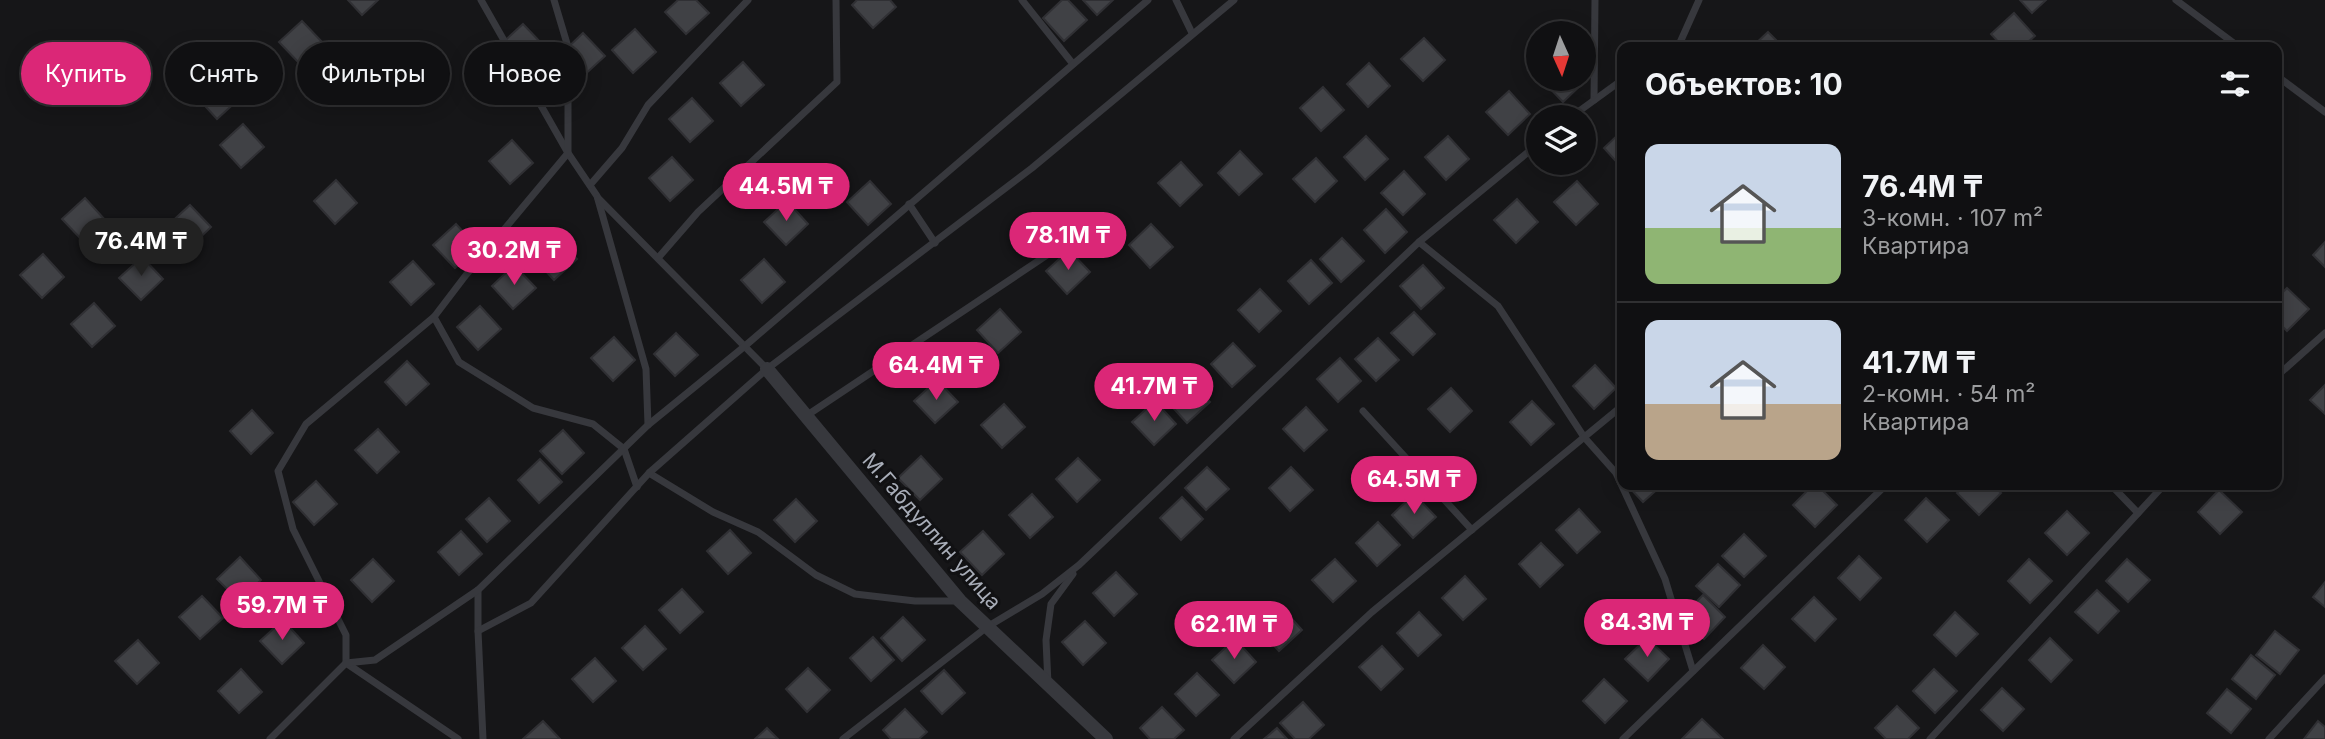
<!DOCTYPE html>
<html lang="ru">
<meta charset="utf-8">
<style>
body{margin:0;font-family:Inter,sans-serif;background:#19191b;color:#f1f3f6;height:100vh;display:flex;flex-direction:column;font-size:26px;white-space:nowrap}
*{box-sizing:border-box;margin:0}
p{font-size:23px;color:#9c9d9f}
.icon{flex:none;width:38px;height:38px;fill:none;stroke:currentColor;stroke-width:2;stroke-linecap:round;stroke-linejoin:round}
.map{position:relative;flex:1;overflow:hidden}
.panel{position:absolute;left:1617px;top:42px;width:665px;height:448px;display:flex;flex-direction:column;background:#101012;border-radius:14px;box-shadow:0 4px 18px #0003,0 0 0 2px #303032}
.panel>*{flex:none}
.banner{position:absolute;left:21px;top:42px;width:665px;height:63px;display:flex;gap:14px}
.needle{width:46px;rotate:177deg}
.buttons{position:absolute;left:1526px;top:21px;display:grid;gap:14px}
.buttons a{display:grid;place-items:center;width:70px;height:70px;border-radius:50%;background:#101012;box-shadow:0 4px 18px #0003,0 0 0 2px #303032;font-size:35px}
.price{position:absolute;translate:-50% -60px;padding:0 16px;border-radius:24px;background:#db2777;color:#fff;font-size:23px;line-height:46px;filter:drop-shadow(0 2px 4px #0008)}
.price::after{content:'';position:absolute;left:50%;top:42px;width:21px;height:16px;margin-left:-10px;background:inherit;clip-path:polygon(0 0,100% 0,50% 100%)}
.price.selected{background:#222;color:#fff}
ul{padding:0;list-style:none}
li{display:flex;align-items:center;gap:21px;height:175px;padding:0 28px}
li+li{border-top:2px solid #303032}
li span{display:grid;place-items:center;flex:none;width:196px;height:140px;border-radius:14px;color:#555}
li>.icon{margin-inline-start:auto}
span .icon{width:84px;height:84px;fill:#fffc;stroke-width:1}
li b{font-size:30px}
h2{display:flex;justify-content:space-between;align-items:center;height:84px;padding:0 28px;font-size:30px}
.pill{padding:0 24px;border-radius:32px;background:#101012;box-shadow:0 4px 18px #0003,0 0 0 2px #303032;font-size:24px;line-height:63px}
.pill.selected{background:#db2777;color:#fff}
.map>svg:first-child{display:block}
.building{fill:#404145;stroke:#303034;stroke-width:2}
.lines{fill:none;stroke-linecap:round;stroke-linejoin:round}
.service{stroke:#37383d;stroke-width:7}
.minor{stroke:#37383d;stroke-width:14}
.labels{text-anchor:middle;dominant-baseline:central;stroke-width:6;stroke-linejoin:round;paint-order:stroke}
.street-label{font-size:21px;fill:#a8adb8;stroke:#111113}
</style>
<div class="map">
<svg width="2325" height="739" viewBox="0 0 2325 739">
<rect width="100%" height="100%" fill="#161618"/>
<g class="building">
<path d="M348,0h30l-16,15z"/>
<path d="M678,0h18l13,13 -23,21 -21,-22z"/>
<path d="M857,0h33l6,7 -23,21 -21,-23z"/>
<path d="M1062,0h6l19,20 -23,21 -21,-23z"/>
<path d="M1083,0h30l-16,15z"/>
<path d="M2020,0h26l-14,13z"/>
<path d="M2014,13l21,23 -13,11h-19l-12,-13z"/>
<path d="M302,21l21,22 -22,22 -22,-23z"/>
<path d="M523,24l21,22 -22,21 -22,-22z"/>
<path d="M635,29l21,23 -23,21 -21,-23z"/>
<path d="M1768,32l15,15h-31z"/>
<path d="M583,33l22,23 -23,21 -21,-23z"/>
<path d="M1424,38l21,22 -22,21 -22,-22z"/>
<path d="M743,62l21,23 -23,21 -21,-23z"/>
<path d="M1369,63l21,23 -22,21 -21,-23z"/>
<path d="M218,75l22,23 -23,21 -21,-23z"/>
<path d="M1541,79h42l2,2 -22,21z"/>
<path d="M1323,87l21,23 -23,21 -21,-23z"/>
<path d="M1509,91l21,23 -22,21 -22,-23z"/>
<path d="M692,98l21,23 -23,21 -21,-23z"/>
<path d="M243,124l21,23 -23,21 -21,-23z"/>
<path d="M1622,131v37l-18,-20z"/>
<path d="M1366,136l22,23 -23,21 -21,-23z"/>
<path d="M1448,136l21,23 -23,21 -21,-23z"/>
<path d="M512,140l21,23 -23,21 -21,-23z"/>
<path d="M1240,151l22,23 -23,21 -21,-22z"/>
<path d="M672,157l21,23 -23,21 -21,-23z"/>
<path d="M1316,158l21,23 -22,21 -22,-23z"/>
<path d="M1181,162l21,23 -22,21 -22,-23z"/>
<path d="M1404,171l21,23 -22,21 -22,-22z"/>
<path d="M336,180l21,23 -22,21 -21,-23z"/>
<path d="M870,181l21,23 -23,21 -21,-23z"/>
<path d="M1577,181l21,23 -22,21 -22,-23z"/>
<path d="M85,198l21,23 -22,21 -22,-23z"/>
<path d="M1517,199l21,23 -22,21 -22,-23z"/>
<path d="M787,201l21,23 -22,21 -22,-23z"/>
<path d="M190,205l21,22 -23,22 -21,-23z"/>
<path d="M1386,209l21,23 -22,21 -21,-23z"/>
<path d="M456,224l21,23 -22,21 -22,-23z"/>
<path d="M1151,224l22,23 -23,21 -21,-23z"/>
<path d="M556,236l21,23 -23,21 -21,-23z"/>
<path d="M1342,238l22,23 -23,21 -21,-23z"/>
<path d="M2325,242v25l-12,-12z"/>
<path d="M1069,250l21,22 -23,22 -21,-23z"/>
<path d="M43,254l21,23 -22,21 -22,-23z"/>
<path d="M142,257l21,22 -22,21 -22,-22z"/>
<path d="M764,259l21,23 -23,21 -21,-23z"/>
<path d="M1311,260l21,23 -23,21 -21,-23z"/>
<path d="M413,261l21,23 -23,21 -21,-23z"/>
<path d="M514,265l22,23 -23,21 -21,-23z"/>
<path d="M1423,265l21,23 -23,21 -21,-23z"/>
<path d="M2287,288l22,21 -22,22 -10,-10v-23z"/>
<path d="M1260,289l21,22 -22,21 -21,-22z"/>
<path d="M94,303l21,23 -23,21 -21,-23z"/>
<path d="M480,306l21,23 -23,21 -21,-23z"/>
<path d="M1000,309l21,23 -23,21 -21,-23z"/>
<path d="M1414,312l21,22 -22,21 -22,-22z"/>
<path d="M676,333l22,22 -23,21 -21,-22z"/>
<path d="M614,337l21,23 -22,21 -22,-23z"/>
<path d="M1378,338l21,22 -23,21 -21,-22z"/>
<path d="M1233,343l22,23 -23,21 -21,-23z"/>
<path d="M1340,358l21,23 -23,21 -21,-23z"/>
<path d="M407,361l22,23 -23,21 -21,-23z"/>
<path d="M1595,365l21,23 -22,21 -21,-23z"/>
<path d="M1189,379l21,23 -23,21 -21,-23z"/>
<path d="M937,380l21,22 -23,21 -21,-22z"/>
<path d="M2325,385v29l-15,-14z"/>
<path d="M1451,388l21,23 -22,21 -22,-23z"/>
<path d="M1155,401l21,23 -22,21 -22,-23z"/>
<path d="M1532,401l22,23 -23,21 -21,-23z"/>
<path d="M1004,404l21,23 -23,21 -21,-23z"/>
<path d="M1306,407l21,23 -23,21 -21,-22z"/>
<path d="M252,410l21,23 -22,21 -21,-23z"/>
<path d="M378,429l21,23 -22,21 -22,-23z"/>
<path d="M563,430l21,23 -22,21 -22,-23z"/>
<path d="M921,456l21,23 -22,21 -22,-22z"/>
<path d="M1078,458l22,22 -23,22 -21,-23z"/>
<path d="M540,459l22,23 -23,21 -21,-23z"/>
<path d="M1207,467l22,22 -23,21 -21,-22z"/>
<path d="M1291,467l22,23 -23,21 -21,-23z"/>
<path d="M316,481l21,23 -23,21 -21,-23z"/>
<path d="M1627,485h35l-19,17z"/>
<path d="M1813,485h4l20,20 -22,22 -22,-22z"/>
<path d="M1965,485h28l8,8 -22,22 -22,-22z"/>
<path d="M2219,490l23,22 -22,22 -22,-22z"/>
<path d="M1032,494l21,23 -23,21 -21,-23z"/>
<path d="M1414,494l22,23 -23,21 -21,-23z"/>
<path d="M1182,497l21,22 -22,21 -21,-22z"/>
<path d="M489,498l21,23 -23,21 -21,-23z"/>
<path d="M1926,498l23,22 -22,22 -22,-22z"/>
<path d="M796,499l21,22 -22,21 -21,-22z"/>
<path d="M1579,509l21,23 -23,21 -21,-23z"/>
<path d="M2067,511l22,22 -22,22 -22,-22z"/>
<path d="M1378,522l22,23 -23,21 -21,-23z"/>
<path d="M730,530l21,23 -23,21 -21,-23z"/>
<path d="M461,531l21,23 -23,21 -21,-23z"/>
<path d="M983,531l21,23 -22,21 -22,-23z"/>
<path d="M1744,534l22,22 -22,21 -22,-21z"/>
<path d="M1541,543l22,22 -23,22 -21,-23z"/>
<path d="M1859,556l22,22 -21,22 -22,-22z"/>
<path d="M240,557l21,23 -22,21 -22,-22z"/>
<path d="M373,559l21,22 -22,21 -21,-22z"/>
<path d="M1335,559l21,22 -23,21 -21,-22z"/>
<path d="M2029,559l23,22 -22,22 -22,-22z"/>
<path d="M2127,559l23,21 -22,22 -22,-21z"/>
<path d="M1718,564l22,21 -21,22 -23,-21z"/>
<path d="M1116,572l21,22 -23,22 -21,-23z"/>
<path d="M1465,576l21,23 -23,21 -21,-22z"/>
<path d="M2325,582v25l-12,-10z"/>
<path d="M682,589l21,23 -23,21 -21,-23z"/>
<path d="M2097,590l22,21 -21,22 -23,-21z"/>
<path d="M1703,595l22,22 -21,22 -23,-22z"/>
<path d="M202,596l21,22 -23,21 -21,-22z"/>
<path d="M1814,597l22,22 -21,22 -23,-22z"/>
<path d="M1281,607l21,23 -23,21 -21,-23z"/>
<path d="M1419,612l22,23 -23,21 -21,-23z"/>
<path d="M1955,612l23,22 -22,22 -22,-21z"/>
<path d="M903,617l22,23 -23,21 -21,-23z"/>
<path d="M283,620l21,23 -22,21 -22,-23z"/>
<path d="M1085,621l21,22 -23,22 -21,-23z"/>
<path d="M645,626l21,23 -23,21 -21,-22z"/>
<path d="M2275,631l24,19 -19,24 -24,-19z"/>
<path d="M873,637l21,23 -23,21 -21,-23z"/>
<path d="M1647,638l22,21 -21,22 -23,-22z"/>
<path d="M2050,638l22,22 -21,22 -22,-22z"/>
<path d="M1235,639l21,23 -22,21 -22,-23z"/>
<path d="M138,640l21,23 -22,21 -22,-23z"/>
<path d="M1763,645l22,22 -21,22 -23,-21z"/>
<path d="M1382,646l21,23 -22,21 -22,-23z"/>
<path d="M2251,655l24,20 -19,24 -24,-20z"/>
<path d="M595,658l21,23 -23,21 -21,-23z"/>
<path d="M808,668l22,22 -23,22 -21,-23z"/>
<path d="M241,669l21,23 -23,21 -21,-22z"/>
<path d="M1934,669l23,22 -22,22 -22,-22z"/>
<path d="M944,670l21,23 -23,21 -21,-23z"/>
<path d="M1197,673l22,22 -23,21 -21,-22z"/>
<path d="M1604,679l23,22 -22,22 -22,-22z"/>
<path d="M2002,688l22,21 -21,22 -22,-21z"/>
<path d="M2227,689l24,20 -20,24 -24,-20z"/>
<path d="M1303,702l21,23 -15,14h-14l-15,-16z"/>
<path d="M1897,706l22,22 -11,11h-22l-11,-11z"/>
<path d="M1162,707l22,23 -10,9h-24l-10,-11z"/>
<path d="M905,709l22,23 -8,7h-28l-8,-9z"/>
<path d="M1702,719l21,20h-41z"/>
<path d="M543,721l17,18h-37z"/>
<path d="M2318,721l7,6v12h-21z"/>
<path d="M767,728l11,11h-23z"/>
<path d="M1277,728l10,11h-23z"/>
</g>
<g class="lines">
<g class="service">
<path d="M481,0l87,153 29,43 49,173 2,56"/>
<path d="M554,0l14,47v106l-102,122 -32,42 25,45 74,46 60,16 31,25 13,38"/>
<path d="M1022,0l51,64"/>
<path d="M1176,0l16,33"/>
<path d="M2176,0l63,47"/>
<path d="M1678,47l21,-47"/>
<path d="M2277,76l48,36"/>
<path d="M1594,100l1,-100"/>
<path d="M1571,117l51,-37"/>
<path d="M590,185l32,-37 26,-43 100,-105"/>
<path d="M598,198l169,171"/>
<path d="M909,204l26,39"/>
<path d="M1419,242l79,64 86,131 32,36 49,106 28,92"/>
<path d="M658,258l40,-46 139,-130 -1,-82"/>
<path d="M434,317l-128,107 -28,47 15,58 53,106v28l112,76"/>
<path d="M2277,376l48,-43"/>
<path d="M1363,411l109,119"/>
<path d="M806,416l283,-189"/>
<path d="M649,473l64,39 45,20 58,43 39,19 60,7h45"/>
<path d="M2111,485l27,28"/>
<path d="M478,631v-41"/>
<path d="M1048,684l-2,-44 5,-36 22,-30"/>
<path d="M270,739l76,-76 29,-3 103,-70 170,-165 97,-79 403,-346"/>
<path d="M483,739l-5,-108 53,-28 118,-130 118,-104 265,-201 202,-168"/>
<path d="M843,739l144,-112 55,-33 37,-29 340,-323 119,-98"/>
<path d="M1234,739l138,-127 250,-206"/>
<path d="M1623,739l263,-254"/>
<path d="M1930,739l234,-254"/>
<path d="M2269,739l56,-61"/>
</g>
<path class="minor" d="M767,369l193,232 146,138"/>
</g>
<g class="labels">
<g class="street-label">
<text transform="translate(932 531) rotate(49)">М.Габдуллин улица</text>
</g>
</g>
</svg>
<div class="buttons">
<a><svg class="needle" viewBox="-14 -14 28 28"><path d="M0-13l5 13h-10z" fill="#e53935"/><path d="M0 13l5-13h-10z" fill="#9c9d9f"/></svg></a>
<a><svg class="icon" aria-label="layers" viewBox="0 0 24 24"><path d="M12 4l9 5-9 5-9-5zM3 14l9 5 9-5"/></svg></a>
</div>
<b class="price" style="left:786px;top:223px">44.5M ₸</b>
<b class="price" style="left:1068px;top:272px">78.1M ₸</b>
<b class="price selected" style="left:141px;top:278px">76.4M ₸</b>
<b class="price" style="left:514px;top:287px">30.2M ₸</b>
<b class="price" style="left:936px;top:402px">64.4M ₸</b>
<b class="price" style="left:1154px;top:423px">41.7M ₸</b>
<b class="price" style="left:1414px;top:516px">64.5M ₸</b>
<b class="price" style="left:282px;top:642px">59.7M ₸</b>
<b class="price" style="left:1647px;top:659px">84.3M ₸</b>
<b class="price" style="left:1234px;top:661px">62.1M ₸</b>
<div class="banner">
<a class="pill selected">Купить</a>
<a class="pill">Снять</a>
<a class="pill">Фильтры</a>
<a class="pill">Новое</a>
</div>
<section class="panel">
<h2>Объектов: 10<svg class="icon" aria-label="filters" viewBox="0 0 24 24"><path d="M4 7h16M4 17h16"/><circle cx="9" cy="7" r="2"/><circle cx="15" cy="17" r="2"/></svg></h2>
<ul>
<li><span style="background:linear-gradient(#c9d6e8 60%,#8fb573 0)"><svg class="icon" aria-label="home" viewBox="0 0 24 24"><path d="M3 11l9-7 9 7M6 9v11h12V9"/></svg></span><div><b>76.4M ₸</b><p>3-комн. · 107 m²</p><p>Квартира</p></div></li>
<li><span style="background:linear-gradient(#c9d6e8 60%,#b9a48a 0)"><svg class="icon" aria-label="home" viewBox="0 0 24 24"><path d="M3 11l9-7 9 7M6 9v11h12V9"/></svg></span><div><b>41.7M ₸</b><p>2-комн. · 54 m²</p><p>Квартира</p></div></li>
</ul>
</section>
</div>
